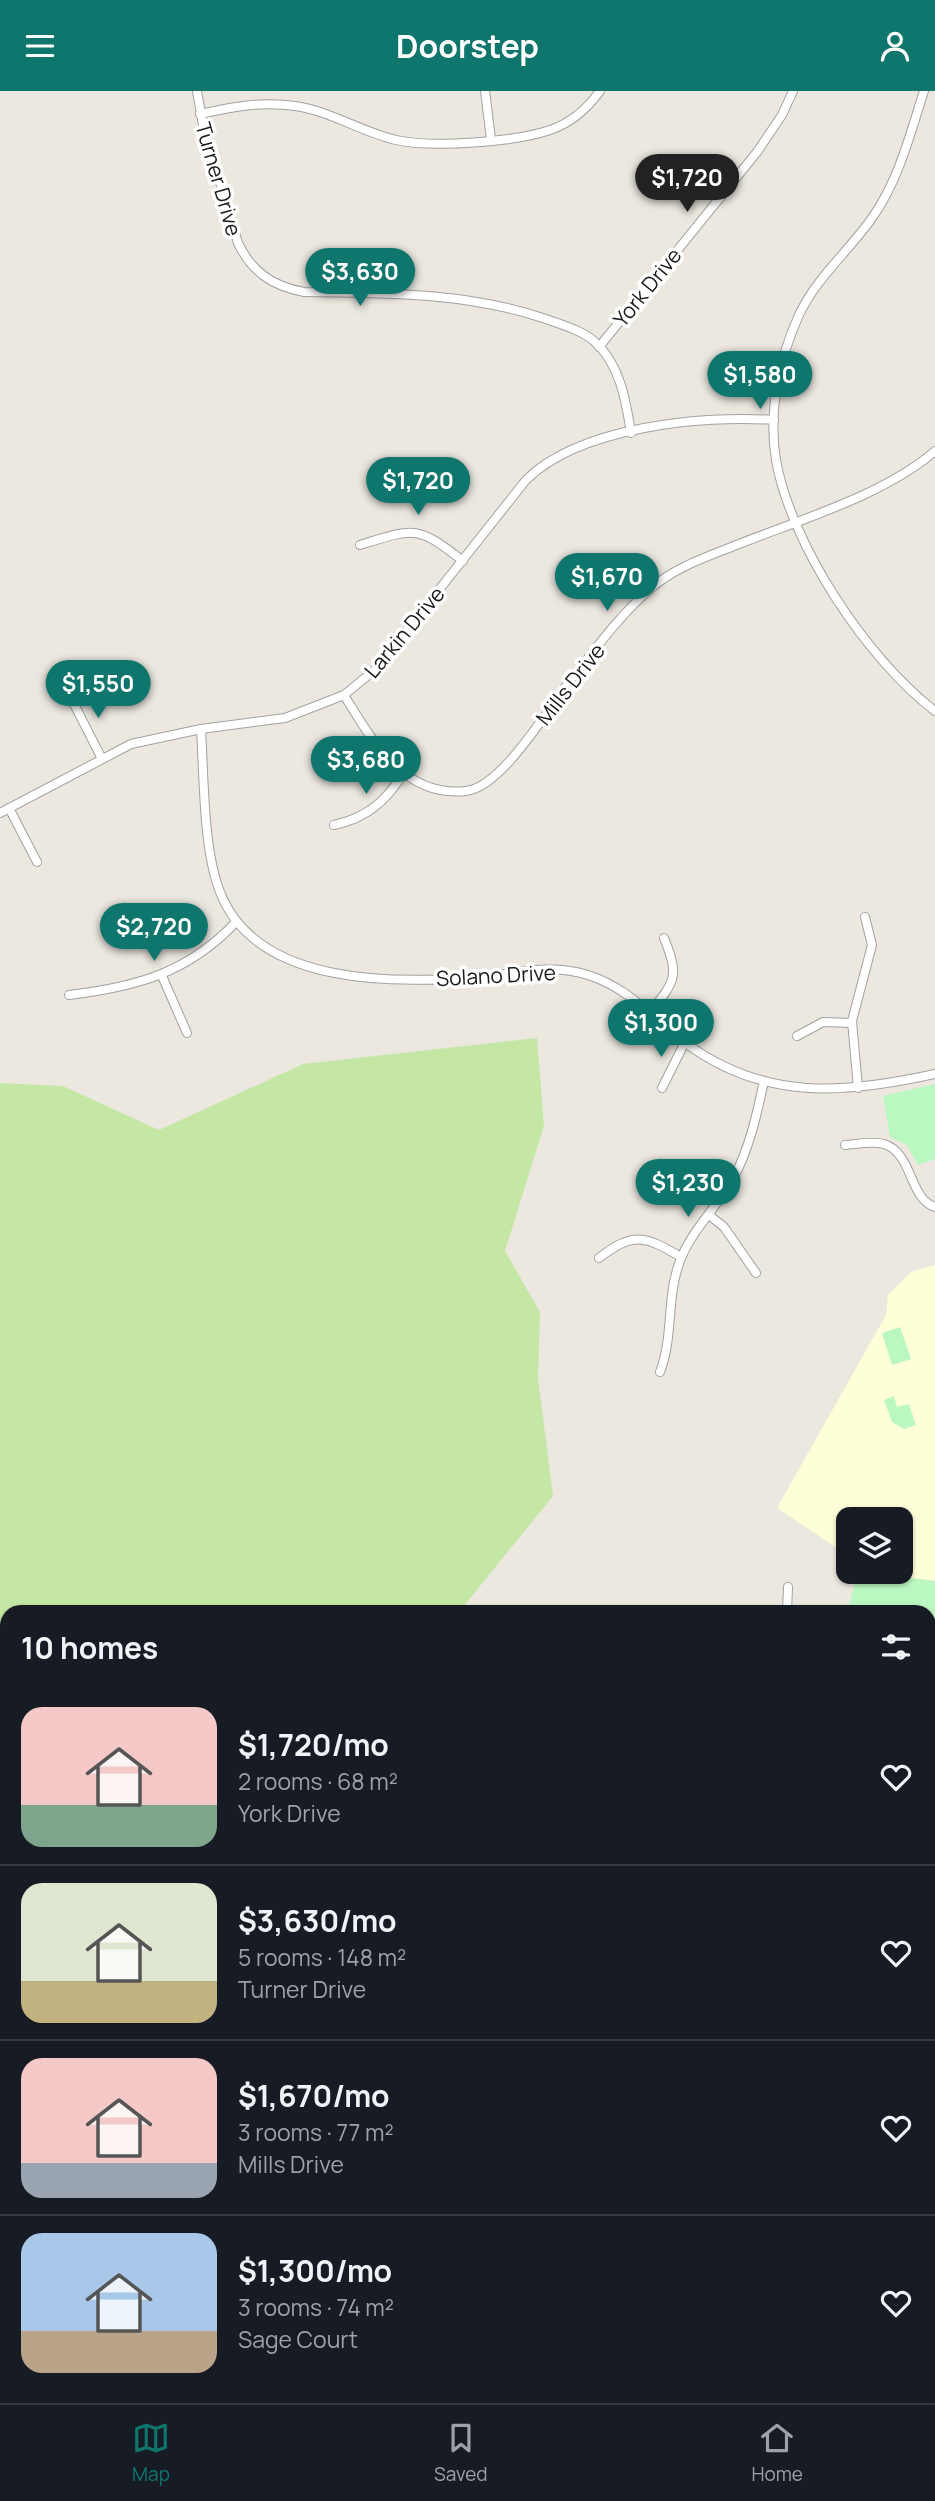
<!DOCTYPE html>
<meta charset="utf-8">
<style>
body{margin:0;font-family:Manrope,sans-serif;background:#242831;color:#f1f3f6;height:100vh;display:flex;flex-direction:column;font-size:26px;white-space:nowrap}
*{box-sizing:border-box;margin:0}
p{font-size:23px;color:#9ea1a6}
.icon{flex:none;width:38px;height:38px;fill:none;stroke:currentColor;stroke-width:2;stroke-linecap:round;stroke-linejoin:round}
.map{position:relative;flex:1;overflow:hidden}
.drawer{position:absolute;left:0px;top:1514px;width:936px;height:800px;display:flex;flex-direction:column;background:#171b24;border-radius:21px 21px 0 0;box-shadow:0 2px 5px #0004}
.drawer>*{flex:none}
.tools{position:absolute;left:836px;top:1416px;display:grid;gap:14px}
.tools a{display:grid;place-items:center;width:77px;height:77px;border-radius:14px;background:#171b24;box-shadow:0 2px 5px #0004;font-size:35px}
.price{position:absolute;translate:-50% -60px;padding:0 16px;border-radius:24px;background:#0f766e;color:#fff;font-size:23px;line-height:46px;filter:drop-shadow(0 2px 4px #0008)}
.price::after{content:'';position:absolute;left:50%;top:42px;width:21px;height:16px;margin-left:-10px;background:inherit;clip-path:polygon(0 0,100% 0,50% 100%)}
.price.current{background:#222;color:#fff}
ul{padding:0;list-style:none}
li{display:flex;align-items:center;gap:21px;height:175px;padding:0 21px}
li+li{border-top:2px solid #363941}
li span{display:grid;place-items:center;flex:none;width:196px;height:140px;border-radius:21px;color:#555}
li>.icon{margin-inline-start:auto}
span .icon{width:84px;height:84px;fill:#fffc;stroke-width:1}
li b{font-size:30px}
h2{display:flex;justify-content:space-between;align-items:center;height:84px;padding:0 21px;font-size:30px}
header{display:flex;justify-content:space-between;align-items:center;height:91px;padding:0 21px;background:#0f766e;color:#fff;font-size:32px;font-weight:700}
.tab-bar{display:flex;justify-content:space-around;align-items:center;height:98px;border-top:2px solid #363941;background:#171b24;font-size:19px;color:#9ea1a6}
.tab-bar a{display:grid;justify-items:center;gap:4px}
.tab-bar .current{color:#0f766e}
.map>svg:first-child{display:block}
.residential{fill:#d9d7d7}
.education{fill:#fefed7}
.grass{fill:#c4e7a5}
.park{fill:#bbf8c1}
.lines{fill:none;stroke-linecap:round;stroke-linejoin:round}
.minor-casing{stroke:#a2a2a2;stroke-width:10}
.secondary-casing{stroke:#606d06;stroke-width:13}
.minor{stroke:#fff;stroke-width:8}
.secondary{stroke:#f3f8b2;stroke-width:10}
.labels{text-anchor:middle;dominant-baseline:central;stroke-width:7;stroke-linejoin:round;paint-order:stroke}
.street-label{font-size:21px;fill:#1b1b1b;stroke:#fff}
</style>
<header><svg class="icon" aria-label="menu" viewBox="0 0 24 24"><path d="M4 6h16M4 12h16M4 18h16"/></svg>Doorstep<svg class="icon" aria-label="person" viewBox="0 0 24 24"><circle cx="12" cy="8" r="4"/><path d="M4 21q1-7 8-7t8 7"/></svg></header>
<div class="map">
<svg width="935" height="2312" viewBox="0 0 935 2312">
<rect width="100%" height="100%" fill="#ece8e0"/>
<path class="residential" d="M929,1767l6,6v474l-6,2z"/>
<g class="education">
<path d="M935,1174v316l-64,-9 30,-1v-52h-52v37l-72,-48 109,-193 2,-20 23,-23z"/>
<path d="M77,2306h220l5,6h-226z"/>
</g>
<g class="grass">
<path d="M537,947l7,88 -39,125 35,61 -2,66 15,118 -94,116h-452v363l-7,6v-898l63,3 96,44 144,-66z"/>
<path d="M935,2247v65h-464l-12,-5 470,-1v-57z"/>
</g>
<g class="park">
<path d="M935,993v75l-17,6 -11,-20 -17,-8 -7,-41z"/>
<path d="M900,1236l11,32 -19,6 -10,-32z"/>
<path d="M894,1305l3,11 12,-3 7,21 -12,4 -12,-7 -8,-22z"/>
<path d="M858,1481l77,9v239l-6,1v-209h-82z"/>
<path d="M0,2218l7,4v84l44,1v5h-51z"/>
</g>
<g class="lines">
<defs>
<g id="minor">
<path d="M197,0l6,34 35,118c14,29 34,43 66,49 82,1 163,0 242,27 16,6 35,11 48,22 26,23 32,60 37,92"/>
<path d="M485,0l6,48"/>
<path d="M924,0c-14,43 -25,89 -52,127 -23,33 -56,60 -73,97 -20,44 -31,97 -23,145 15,85 91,199 159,251"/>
<path d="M200,23c32,-7 62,-13 95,-8 36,5 66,26 101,34 37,8 119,2 154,-10 21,-7 37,-21 50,-39"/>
<path d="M599,256l158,-195 25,-37 11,-24"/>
<path d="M360,454c55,-17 57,-20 103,16"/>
<path d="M69,603l33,65"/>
<path d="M344,604c28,45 59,103 122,96 37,-4 84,-86 107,-114 24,-30 48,-63 77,-88 25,-22 59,-33 89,-45 63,-25 145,-49 196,-93"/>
<path d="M201,638c3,47 2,120 19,163 36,94 175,92 258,85 38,-3 72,-14 110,-2 41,13 66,44 99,69 78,57 158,50 248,30"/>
<path d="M9,717l28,54"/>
<path d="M0,722l131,-69 70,-15 84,-11 59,-23 33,-27 149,-188c53,-53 176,-65 248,-60"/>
<path d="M334,734c33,-7 52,-24 69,-51"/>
<path d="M162,885l25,57"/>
<path d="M69,904c67,-8 119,-22 167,-73"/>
<path d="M651,920c25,-30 28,-36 13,-73"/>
<path d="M797,945l26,-14 29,1"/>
<path d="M662,997l23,-46"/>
<path d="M858,997l-6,-67 20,-76 -7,-28"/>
<path d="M845,1054c12,-1 27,-4 39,-1 29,9 25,55 51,63"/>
<path d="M709,1124l15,12 32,46"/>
<path d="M599,1167c35,-27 46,-22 82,-1"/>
<path d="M660,1281c14,-37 6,-75 20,-111 11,-30 37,-54 53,-82 16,-29 24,-65 31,-98"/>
<path d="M787,1521l1,-25"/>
<path d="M929,1891l6,4"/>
<path d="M929,2054l6,1"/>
<path d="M929,2116l6,55"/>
<path d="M62,2312v-6"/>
</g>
<g id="secondary">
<path d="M929,1751l6,5"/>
<path d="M0,2205l7,2"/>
</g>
</defs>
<use href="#minor" class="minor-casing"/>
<use href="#secondary" class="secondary-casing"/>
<use href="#minor" class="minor"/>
<use href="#secondary" class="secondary"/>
</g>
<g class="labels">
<g class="street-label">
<text transform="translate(219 88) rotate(74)">Turner Drive</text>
<text transform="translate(647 196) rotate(-51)">York Drive</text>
<text transform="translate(404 541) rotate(-50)">Larkin Drive</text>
<text transform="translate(570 593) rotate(-52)">Mills Drive</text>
<text transform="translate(496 884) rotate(-3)">Solano Drive</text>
</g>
</g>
</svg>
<div class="tools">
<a><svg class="icon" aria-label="layers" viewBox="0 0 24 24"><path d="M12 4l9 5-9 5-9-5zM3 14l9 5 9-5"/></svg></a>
</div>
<b class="price current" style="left:687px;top:123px">$1,720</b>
<b class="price" style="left:360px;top:217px">$3,630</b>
<b class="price" style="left:760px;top:320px">$1,580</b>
<b class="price" style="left:418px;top:426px">$1,720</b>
<b class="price" style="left:607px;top:522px">$1,670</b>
<b class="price" style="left:98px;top:629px">$1,550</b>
<b class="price" style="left:366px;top:705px">$3,680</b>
<b class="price" style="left:154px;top:872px">$2,720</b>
<b class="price" style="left:661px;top:968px">$1,300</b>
<b class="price" style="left:688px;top:1128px">$1,230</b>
<section class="drawer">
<h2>10 homes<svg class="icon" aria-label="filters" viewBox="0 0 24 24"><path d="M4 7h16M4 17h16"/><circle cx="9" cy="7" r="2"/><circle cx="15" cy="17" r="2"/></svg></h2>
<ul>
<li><span style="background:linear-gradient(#f6c9c9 70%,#7fa58c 0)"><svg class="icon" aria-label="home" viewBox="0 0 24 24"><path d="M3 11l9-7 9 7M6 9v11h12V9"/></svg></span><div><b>$1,720/mo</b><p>2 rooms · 68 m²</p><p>York Drive</p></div><svg class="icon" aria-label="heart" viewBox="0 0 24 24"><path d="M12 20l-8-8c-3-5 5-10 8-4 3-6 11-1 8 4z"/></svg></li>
<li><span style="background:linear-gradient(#dfe7d0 70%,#c2b280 0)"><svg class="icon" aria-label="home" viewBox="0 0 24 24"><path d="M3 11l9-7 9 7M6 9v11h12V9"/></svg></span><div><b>$3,630/mo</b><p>5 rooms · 148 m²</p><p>Turner Drive</p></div><svg class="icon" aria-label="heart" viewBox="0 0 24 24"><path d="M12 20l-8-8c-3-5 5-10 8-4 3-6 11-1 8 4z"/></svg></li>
<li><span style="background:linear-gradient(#f6c9c9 75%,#9aa5b1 0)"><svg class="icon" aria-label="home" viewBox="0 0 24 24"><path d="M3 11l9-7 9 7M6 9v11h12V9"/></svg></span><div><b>$1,670/mo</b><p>3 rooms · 77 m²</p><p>Mills Drive</p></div><svg class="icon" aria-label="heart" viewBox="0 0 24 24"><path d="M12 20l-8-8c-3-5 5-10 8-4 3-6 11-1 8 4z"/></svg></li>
<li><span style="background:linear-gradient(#a9c7e8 70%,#b9a48a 0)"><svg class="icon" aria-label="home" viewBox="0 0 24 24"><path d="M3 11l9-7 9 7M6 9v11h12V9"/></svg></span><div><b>$1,300/mo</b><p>3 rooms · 74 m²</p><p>Sage Court</p></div><svg class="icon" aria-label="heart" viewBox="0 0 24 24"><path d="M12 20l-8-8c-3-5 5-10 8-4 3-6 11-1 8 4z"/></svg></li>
</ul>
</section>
</div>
<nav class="tab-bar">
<a class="current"><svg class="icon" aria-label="map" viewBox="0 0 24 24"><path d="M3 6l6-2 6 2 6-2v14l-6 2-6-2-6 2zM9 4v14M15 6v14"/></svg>Map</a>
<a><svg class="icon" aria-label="saved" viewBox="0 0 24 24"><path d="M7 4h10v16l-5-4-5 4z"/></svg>Saved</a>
<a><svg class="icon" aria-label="home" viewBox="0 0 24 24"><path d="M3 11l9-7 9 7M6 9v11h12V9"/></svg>Home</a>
</nav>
